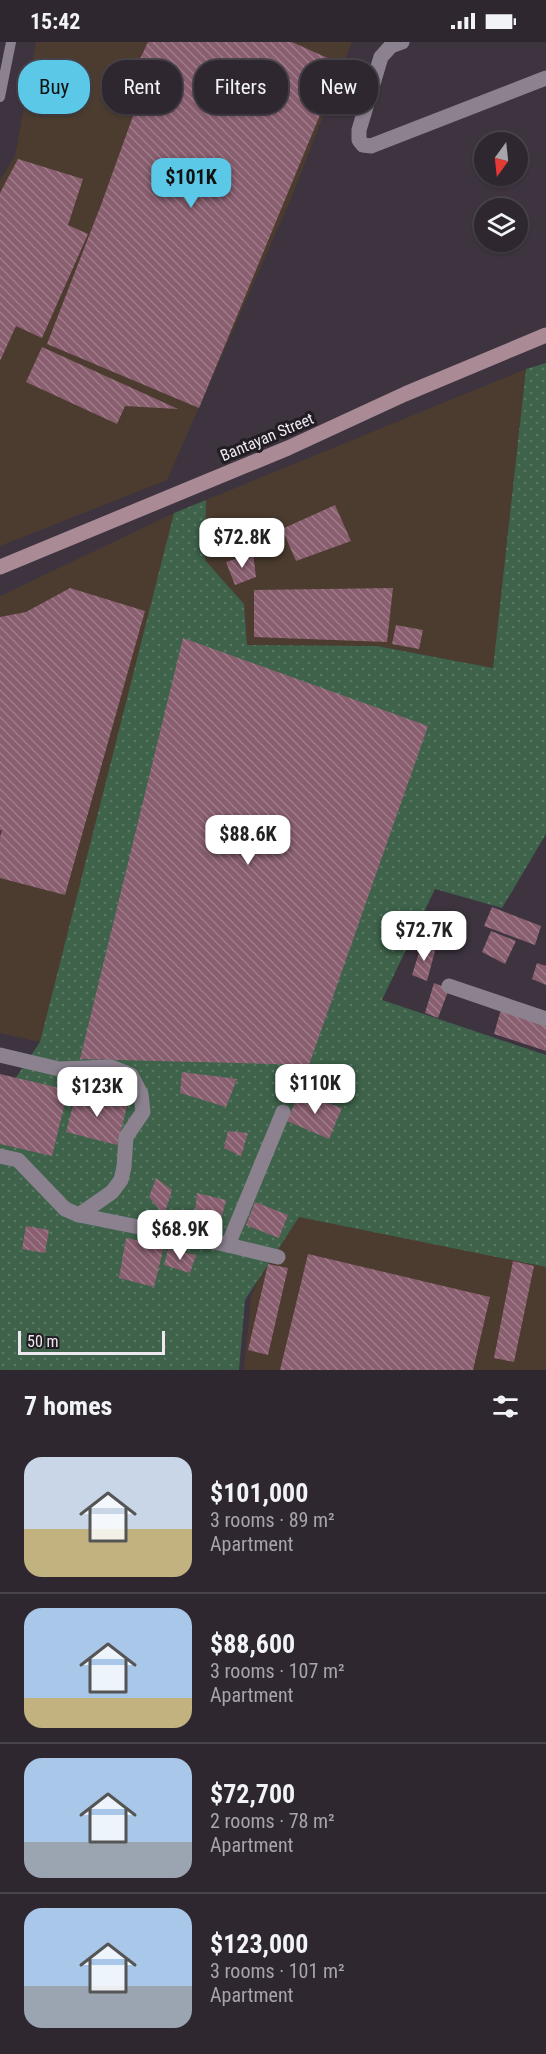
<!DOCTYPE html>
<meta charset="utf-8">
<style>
body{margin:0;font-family:"Roboto Condensed",sans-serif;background:#3a333c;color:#f1f3f6;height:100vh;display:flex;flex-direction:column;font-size:22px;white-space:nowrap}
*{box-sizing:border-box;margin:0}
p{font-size:20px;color:#a7a5ab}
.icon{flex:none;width:33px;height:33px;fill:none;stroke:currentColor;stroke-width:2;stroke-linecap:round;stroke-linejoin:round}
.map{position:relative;height:1328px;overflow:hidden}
.details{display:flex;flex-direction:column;background:#2e2730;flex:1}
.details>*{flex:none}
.banner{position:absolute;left:18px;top:18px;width:510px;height:54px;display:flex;gap:12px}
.needle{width:39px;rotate:195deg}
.controls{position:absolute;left:474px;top:90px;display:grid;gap:12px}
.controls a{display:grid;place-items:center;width:54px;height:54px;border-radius:50%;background:#2e2730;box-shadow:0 2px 4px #0004,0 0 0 2px #49444c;font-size:30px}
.scale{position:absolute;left:18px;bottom:15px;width:147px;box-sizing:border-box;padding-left:6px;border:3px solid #eee8f0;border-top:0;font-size:16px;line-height:21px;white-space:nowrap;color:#eee8f0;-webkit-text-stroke:4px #211d23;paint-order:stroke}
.price{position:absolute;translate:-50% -51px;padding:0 14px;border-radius:12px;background:#fff;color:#222;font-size:20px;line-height:39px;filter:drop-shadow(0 2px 3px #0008)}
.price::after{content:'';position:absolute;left:50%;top:36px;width:18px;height:14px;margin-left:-9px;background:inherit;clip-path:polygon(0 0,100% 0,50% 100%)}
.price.on{background:#5ac8e6;color:#111}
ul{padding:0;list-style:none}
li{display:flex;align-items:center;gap:18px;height:150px;padding:0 24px}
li+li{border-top:2px solid #49444c}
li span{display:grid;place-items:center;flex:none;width:168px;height:120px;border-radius:18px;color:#555}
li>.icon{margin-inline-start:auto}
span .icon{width:72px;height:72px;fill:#fffc;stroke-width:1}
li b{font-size:26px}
h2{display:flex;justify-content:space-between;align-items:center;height:72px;padding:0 24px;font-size:26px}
.pill{padding:0 21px;border-radius:24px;background:#2e2730;box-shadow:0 2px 4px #0004,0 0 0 2px #49444c;font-size:21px;line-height:54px}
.pill.on{background:#5ac8e6;color:#111}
.status{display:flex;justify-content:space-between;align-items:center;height:42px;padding:0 30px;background:#2e2730;direction:ltr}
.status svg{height:16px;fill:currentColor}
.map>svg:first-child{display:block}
.industrial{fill:#4b3c2f}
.grass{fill:url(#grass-dots)}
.building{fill:url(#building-back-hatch)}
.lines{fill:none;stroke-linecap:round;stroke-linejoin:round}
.lane{stroke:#8b818f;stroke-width:10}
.street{stroke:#8b818f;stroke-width:15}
.secondary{stroke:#aa8a95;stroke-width:15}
.labels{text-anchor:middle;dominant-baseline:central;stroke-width:6;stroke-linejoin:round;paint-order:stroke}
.street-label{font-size:16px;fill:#eee8f0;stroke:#211d23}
</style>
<div class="status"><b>15:42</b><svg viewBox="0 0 49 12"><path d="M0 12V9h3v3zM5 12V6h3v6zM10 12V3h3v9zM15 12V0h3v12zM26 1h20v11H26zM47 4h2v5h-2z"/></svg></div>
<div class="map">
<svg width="546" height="1328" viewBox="0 0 546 1328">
<defs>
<pattern id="grass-dots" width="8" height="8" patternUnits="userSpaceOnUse" patternTransform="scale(1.5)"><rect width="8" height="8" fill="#3e624a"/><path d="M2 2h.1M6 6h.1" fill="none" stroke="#5a7864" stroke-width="1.8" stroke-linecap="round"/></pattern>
<pattern id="building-back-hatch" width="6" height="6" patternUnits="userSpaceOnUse" patternTransform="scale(1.5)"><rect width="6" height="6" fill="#895e6f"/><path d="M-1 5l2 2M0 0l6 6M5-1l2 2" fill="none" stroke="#a07d8b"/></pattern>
</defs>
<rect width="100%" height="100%" fill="#3d3440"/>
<g class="industrial">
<path d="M36,0h316l-62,159 -123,279 -167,66v-366l15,-24z"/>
<path d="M526,327l-33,299 -116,-22 -130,-1 -3,-41 -39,-44 1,-60z"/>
<path d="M174,471l-18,101 -116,428 -40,-9v-437z"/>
<path d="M286,1168l260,57v103h-302l7,-73z"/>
</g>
<path class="grass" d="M546,321v471l-44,74 -67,-19 -53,111 164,55v212l-247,-50 -54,83 -6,70h-239v-269l40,-59 134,-529 32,-13 -1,60 39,44 3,41 130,1 116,22 33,-299z"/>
<g class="building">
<path d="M148,0h144l49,22 -142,344 -152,-64 54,-139 50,-139 -12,-5z"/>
<path d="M18,117l65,20 -15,46 20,9 -46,104 -26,-12 -16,35v-168z"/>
<path d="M42,305l136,62 -53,-3 -8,18 -91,-42z"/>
<path d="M335,463l16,36 -55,20 -14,-32z"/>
<path d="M253,511l3,24 -21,8 -9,-23z"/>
<path d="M70,546l75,23 -80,284 -65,-17v-41l2,-7h-2v-213l26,-5z"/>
<path d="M393,546l-6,54 -133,-5v-47z"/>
<path d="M396,583l27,5 -4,19 -27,-5z"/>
<path d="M183,596l245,88 -119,339 -229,-6z"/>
<path d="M492,865l49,19 -6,19 -51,-19z"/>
<path d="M491,889l25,10 -11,23 -23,-12z"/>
<path d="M422,901l14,4 -9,34 -15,-6z"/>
<path d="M537,921l9,3v19l-14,-6z"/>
<path d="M434,941l15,6 -11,29 -13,-5z"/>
<path d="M501,967l45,16v26l-52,-17z"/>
<path d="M182,1030l55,7 -11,28 -46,-14z"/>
<path d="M0,1032l68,16 -16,66 -52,-12z"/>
<path d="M77,1048l51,13 -11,42 -51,-13z"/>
<path d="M299,1051l43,15 -13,31 -42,-18z"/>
<path d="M228,1089l20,2 -7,23 -17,-8z"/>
<path d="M156,1136l16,12 -8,25 -15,-18z"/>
<path d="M197,1151l29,7 -5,20 -26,-8z"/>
<path d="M255,1160l33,13 -9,23 -33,-13z"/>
<path d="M26,1184l23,4 -4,23 -23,-4z"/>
<path d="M126,1196l38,8 -10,41 -35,-9z"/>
<path d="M168,1207l28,6 -6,18 -26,-8z"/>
<path d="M308,1212l182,43 -17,73h-193z"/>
<path d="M513,1219l21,5 -20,96 -20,-4z"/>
<path d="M268,1222l20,4 -20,87 -20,-5z"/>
</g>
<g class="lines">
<path class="lane" d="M0,55l11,-55"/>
<g class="street">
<path d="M402,0l-11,4 -10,11 -22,73v10l4,5 8,1 175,-68"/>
<path d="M449,944l97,33"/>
<path d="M0,1013l59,14 52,-2 20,8 10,19 2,18 -17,25 -2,30 -3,13 -9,12 -33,23 -14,-6 -47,-49 -18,-4"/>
<path d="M79,1173l149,30 50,12"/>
<path d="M228,1203l55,-133"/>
</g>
<path class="secondary" d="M0,525l288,-119 117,-54 141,-59"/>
</g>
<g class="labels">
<g class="street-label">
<text transform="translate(267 395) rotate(-23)">Bantayan Street</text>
</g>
</g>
</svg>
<div class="controls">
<a><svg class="needle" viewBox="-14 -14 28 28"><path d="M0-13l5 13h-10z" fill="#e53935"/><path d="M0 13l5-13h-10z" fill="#a7a5ab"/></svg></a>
<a><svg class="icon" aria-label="layers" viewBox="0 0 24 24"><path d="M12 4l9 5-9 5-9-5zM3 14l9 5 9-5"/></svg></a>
</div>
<div class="scale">50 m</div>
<b class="price on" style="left:191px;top:167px">$101K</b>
<b class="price" style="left:242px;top:527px">$72.8K</b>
<b class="price" style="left:248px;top:824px">$88.6K</b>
<b class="price" style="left:424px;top:920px">$72.7K</b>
<b class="price" style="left:315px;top:1073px">$110K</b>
<b class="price" style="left:97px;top:1076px">$123K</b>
<b class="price" style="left:180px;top:1219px">$68.9K</b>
<div class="banner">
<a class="pill on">Buy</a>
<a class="pill">Rent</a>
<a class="pill">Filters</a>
<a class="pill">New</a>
</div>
</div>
<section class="details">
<h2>7 homes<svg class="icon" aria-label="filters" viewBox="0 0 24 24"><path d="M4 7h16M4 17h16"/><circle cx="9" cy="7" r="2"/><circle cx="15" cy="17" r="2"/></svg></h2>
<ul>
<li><span style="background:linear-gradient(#c9d6e8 60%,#c2b280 0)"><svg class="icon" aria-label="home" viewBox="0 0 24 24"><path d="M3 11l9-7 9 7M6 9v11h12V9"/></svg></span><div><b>$101,000</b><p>3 rooms · 89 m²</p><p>Apartment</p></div></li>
<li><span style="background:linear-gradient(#a9c7e8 75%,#c2b280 0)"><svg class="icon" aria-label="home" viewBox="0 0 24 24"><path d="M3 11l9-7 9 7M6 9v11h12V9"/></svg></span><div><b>$88,600</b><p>3 rooms · 107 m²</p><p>Apartment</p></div></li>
<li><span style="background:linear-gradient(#a9c7e8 70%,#9aa5b1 0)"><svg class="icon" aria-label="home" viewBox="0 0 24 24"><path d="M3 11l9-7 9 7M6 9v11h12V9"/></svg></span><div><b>$72,700</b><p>2 rooms · 78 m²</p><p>Apartment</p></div></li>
<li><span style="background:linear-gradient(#a9c7e8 65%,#9aa5b1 0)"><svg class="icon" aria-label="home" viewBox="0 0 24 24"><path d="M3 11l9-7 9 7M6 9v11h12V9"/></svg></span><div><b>$123,000</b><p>3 rooms · 101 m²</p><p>Apartment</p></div></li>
</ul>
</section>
